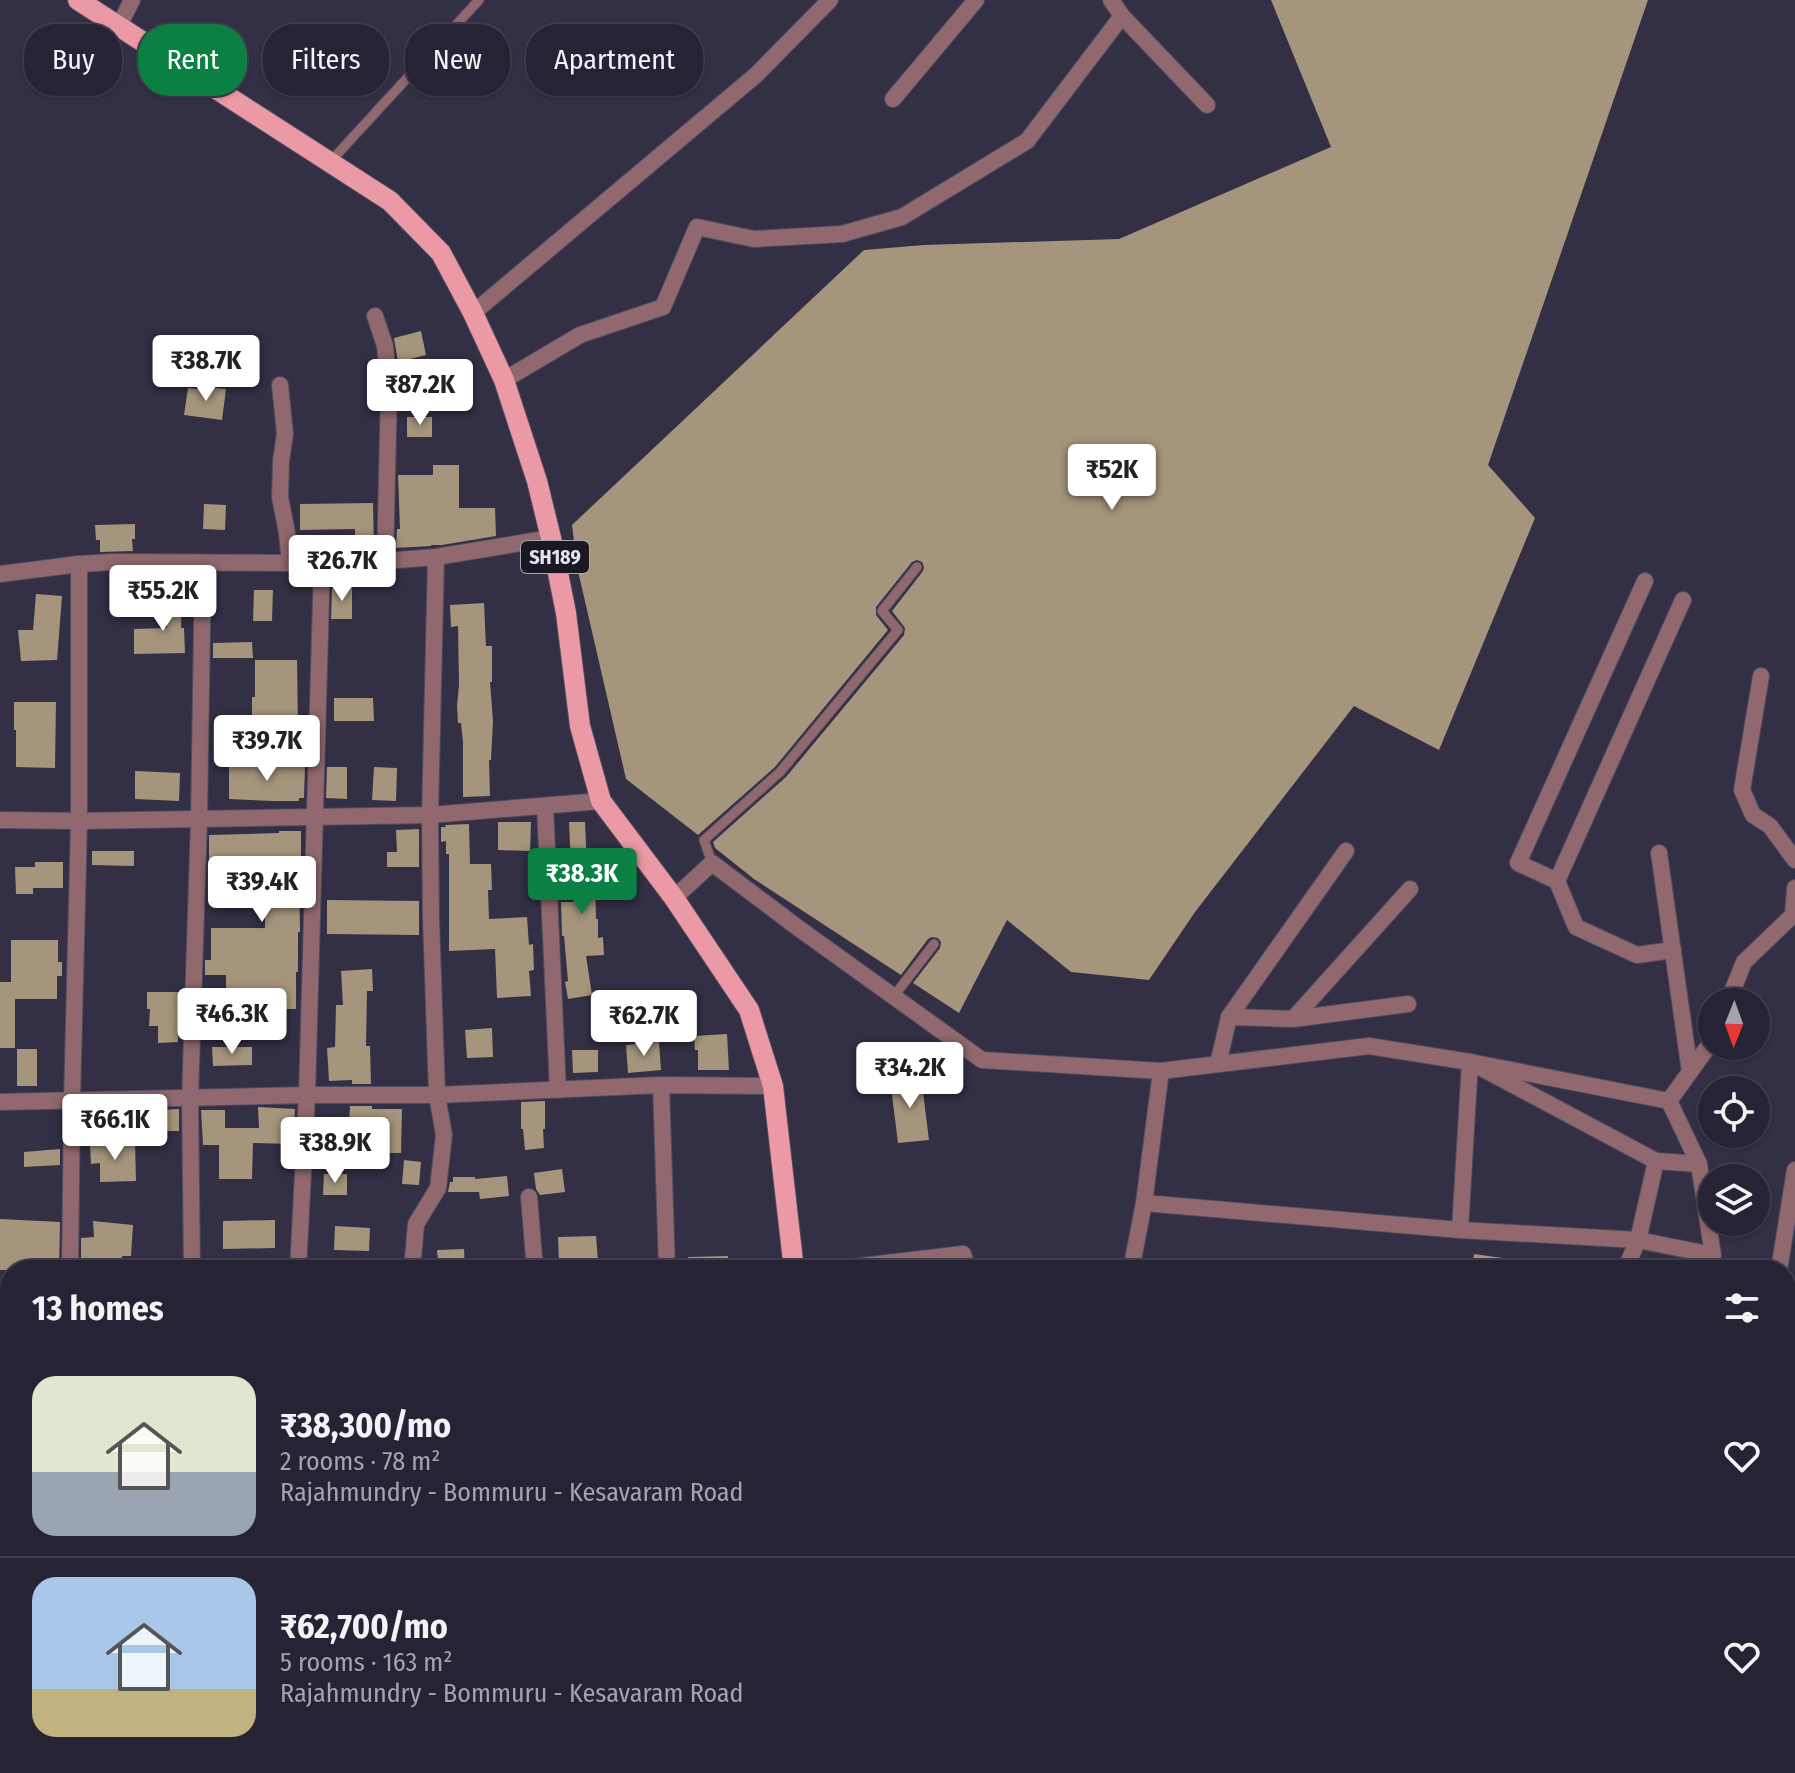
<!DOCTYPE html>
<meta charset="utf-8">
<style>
body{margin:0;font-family:"Fira Sans Condensed",sans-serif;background:#2e2b3c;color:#f1f3f6;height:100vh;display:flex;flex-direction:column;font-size:30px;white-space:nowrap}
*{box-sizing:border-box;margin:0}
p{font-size:26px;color:#a4a4ac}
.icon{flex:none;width:44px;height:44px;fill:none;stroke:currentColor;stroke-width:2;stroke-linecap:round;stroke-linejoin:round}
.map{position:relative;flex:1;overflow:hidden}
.panel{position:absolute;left:0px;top:1260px;width:1796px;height:514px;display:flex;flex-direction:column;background:#262334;border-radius:32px 32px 0 0;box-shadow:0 2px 6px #0004,0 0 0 2px #42404f}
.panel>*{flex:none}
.banner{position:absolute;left:24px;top:24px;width:800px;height:72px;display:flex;gap:16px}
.needle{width:52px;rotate:181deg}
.controls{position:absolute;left:1698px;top:988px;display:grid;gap:16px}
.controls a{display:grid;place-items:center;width:72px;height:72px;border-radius:50%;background:#262334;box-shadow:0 2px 6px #0004,0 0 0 2px #42404f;font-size:40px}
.price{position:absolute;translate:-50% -68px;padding:0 18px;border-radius:8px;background:#fff;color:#222;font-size:26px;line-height:52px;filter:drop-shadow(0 2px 4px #0008)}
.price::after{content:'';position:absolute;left:50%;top:48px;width:24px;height:18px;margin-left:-12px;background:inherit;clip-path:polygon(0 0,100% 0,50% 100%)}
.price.on{background:#0b8043;color:#fff}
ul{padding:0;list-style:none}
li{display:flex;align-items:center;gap:24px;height:200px;padding:0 32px}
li+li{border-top:2px solid #42404f}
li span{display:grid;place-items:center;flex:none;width:224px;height:160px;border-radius:24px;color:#555}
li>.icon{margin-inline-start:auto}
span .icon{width:96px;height:96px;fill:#fffc;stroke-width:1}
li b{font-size:34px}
h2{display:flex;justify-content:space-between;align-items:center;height:96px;padding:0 32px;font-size:34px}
.tag{padding:0 28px;border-radius:32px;background:#262334;box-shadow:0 2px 6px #0004,0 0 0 2px #42404f;font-size:28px;line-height:72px}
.tag.on{background:#0b8043;color:#fff}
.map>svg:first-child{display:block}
.building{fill:#a5957c}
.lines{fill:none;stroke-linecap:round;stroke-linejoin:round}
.service-casing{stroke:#4f4c61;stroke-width:11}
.minor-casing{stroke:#4f4c61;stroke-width:18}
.secondary-casing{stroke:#4f4c61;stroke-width:18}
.primary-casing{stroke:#4f4c61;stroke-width:22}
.service{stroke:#90686d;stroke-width:9}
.minor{stroke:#90686d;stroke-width:16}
.secondary{stroke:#c3848d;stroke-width:16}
.primary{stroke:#eb9aa5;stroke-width:20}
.labels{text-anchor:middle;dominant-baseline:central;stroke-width:8;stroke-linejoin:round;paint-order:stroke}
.shield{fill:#1a1923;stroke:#a7a6b3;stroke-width:2}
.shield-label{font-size:20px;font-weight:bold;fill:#e4e3f1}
</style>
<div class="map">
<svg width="1795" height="1773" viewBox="0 0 1795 1773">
<rect width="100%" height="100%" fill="#332f45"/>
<g class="building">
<path d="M1271,0h377l-160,465 47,53 -96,232 -85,-44 -159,206 -46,68 -78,-8 -64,-52 -48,93 -46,-30 27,-35 1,-6 -3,-4 -6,-1 -4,2 -27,36 -147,-96 -39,-31 -2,-6 73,-65 118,-142 1,-7 -13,-17 31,-40 1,-4 -2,-5 -5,-2 -5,2 -36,45v8l12,15 -113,137 -77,68 -72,-56 -48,-208 -6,-46 292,-275 60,-5 195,-6 212,-92z"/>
<path d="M421,331l5,24 -28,7 -4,-24z"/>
<path d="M208,387l18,2 -4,31 -38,-5 4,-27 20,2z"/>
<rect x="407" y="417" width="25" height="20"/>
<path d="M433,465h26v43h36l1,28 -54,9h-11v1l-35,2 1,-19h3l-2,-54h35z"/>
<path d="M373,503l1,47 -19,1v-22l-55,1v-26z"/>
<path d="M204,504l22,1 -1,25 -22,-1z"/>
<path d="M135,524v15h-3l1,12 -33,1v-12h-4l-1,-15z"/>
<path d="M352,587v32h-21l1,-31z"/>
<path d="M254,590h19l-1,31h-19z"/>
<path d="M36,594l26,2 -5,64 -36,1 -3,-31h15z"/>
<path d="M168,594l14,1 -1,33h3l1,25 -51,1v-25l33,-1z"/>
<path d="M484,603l2,43h6v36h-2l3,39 -2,39h-2l1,36 -27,1v-54l-2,-20h-3l-1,-17 2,-21 -1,-59 -7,1 -1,-22z"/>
<path d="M252,642l1,16h-40v-15z"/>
<path d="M255,660h42l1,70 -46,1v-34h3z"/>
<path d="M334,698h39l1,23h-40z"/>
<path d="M14,702h42l-1,66 -39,-1v-37h-2z"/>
<path d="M299,765v2h6l-1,31h-5v3h-26l-44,-2v-32z"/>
<path d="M327,767h20v32l-21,-1z"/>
<path d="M374,767l23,1 -1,33 -24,-1z"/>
<path d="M135,771l45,2 -1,28 -44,-2z"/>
<path d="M498,822h33l-1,29 -32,-1z"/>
<path d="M569,822h16l2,45 21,-3 2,15 -15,2 1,38h2v19l5,-1 1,18 -18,1 6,39 -24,4 -3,-17 3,-1 -4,-45h-2l-1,-34h16l-7,-57z"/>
<path d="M469,824l1,40h21l1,26h-4l1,29 38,-2 2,28 4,-1 1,26 -5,1 2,25 -34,2 -2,-49 -46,2v-97h-3v-13l-5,1v-15h5l-1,-2z"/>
<path d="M419,829v38h-32v-15h10l-1,-22z"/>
<path d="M279,831h22v29h-2l1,72h-2v40h-2v37h-37v-2h-33v-32h-21v-15h6v-32h54v-27h-8v-40l-48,-1v-25l70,-2z"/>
<path d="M92,851h42v15l-42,-1z"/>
<path d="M35,862h28v26h-30v6h-17l-1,-27h20z"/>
<path d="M327,900l92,1v34l-92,-1z"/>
<path d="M11,940h47v22h4v14h-5v23h-42v49h-15v-66h11z"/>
<path d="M372,969l1,22h-6l-1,55h4l1,38h-19v-4l-23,1 -2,-33 8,-1 1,-42h7l-2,-34z"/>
<path d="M147,992h31v50l-20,1v-17h-9l1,-17h-3z"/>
<path d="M626,997l2,30 -28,2 -2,-29z"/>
<path d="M492,1028l1,29 -26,1 -2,-28z"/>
<path d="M727,1034l2,36h-31v-20h-3l-1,-14z"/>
<path d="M659,1042l2,28 -33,3 -2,-28z"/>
<path d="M212,1047h40v18l-39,1z"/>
<rect x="17" y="1049" width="20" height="37"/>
<path d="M572,1050h26v22l-25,1z"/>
<path d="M921,1076l8,64 -31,3 -8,-64z"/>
<path d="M545,1101v28h-2l1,19 -19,2 -2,-21h-2v-27z"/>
<path d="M350,1106h22v3h30l-1,44h-30l-1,12 -23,-2z"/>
<path d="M258,1107l37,2 -2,35 -40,-1 -1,36h-33v-34h-16l-2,-35h24v18h34z"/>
<path d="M179,1109v22h-26v-21z"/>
<path d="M135,1143l1,38 -36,1v-19l-9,1 -1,-19z"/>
<path d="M60,1149v16l-36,2v-15z"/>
<path d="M404,1160l17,2 -2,23 -17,-1z"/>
<path d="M562,1169l3,23 -25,3 -4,-6 -2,-16z"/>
<path d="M324,1174h23v21h-24z"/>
<path d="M507,1176l2,20 -29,3 -1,-7h-31l2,-10h3v-5h22v2z"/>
<path d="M0,1219l60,3 -1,48h-59z"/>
<path d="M275,1220v28l-52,1v-28z"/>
<path d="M93,1221l40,4 -2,31h-9v14h-41v-32l13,-1z"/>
<path d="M335,1226l35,2 -1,23 -35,-1z"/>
<path d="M596,1236l2,25 -39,2 -1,-26z"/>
<path d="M464,1249l1,21h-26l-2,-20z"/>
<path d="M1474,1254l50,7 -1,9h-51z"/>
<path d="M728,1256v14h-40v-13z"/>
</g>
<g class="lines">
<defs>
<g id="service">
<path d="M330,162l149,-162"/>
<path d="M712,863l-8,-23 76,-68 118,-142 -16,-19 35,-44"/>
<path d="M894,996l40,-52"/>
</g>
<g id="minor">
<path d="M1111,0l11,16 85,89"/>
<path d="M119,26l13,-26"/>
<path d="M893,99l83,-99"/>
<path d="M473,313l283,-238 74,-75"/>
<path d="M375,316l10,30 4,43 -4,172"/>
<path d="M504,380l76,-45 83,-28 34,-80 57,12 88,-5 60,-17 125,-76 95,-125"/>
<path d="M280,385l5,49 -4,27 -1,36 7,36 3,30"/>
<path d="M0,574l79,-10 34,-2 177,1 95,-2 51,-4 115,-19"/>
<path d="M1761,676l-19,114 11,25 17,11 25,34"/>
<path d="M545,806l13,284"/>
<path d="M0,820l79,1 351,-6 171,-14"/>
<path d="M1659,853l31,219"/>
<path d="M1557,881l-39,-18 127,-282"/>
<path d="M674,898l38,-35 89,67 181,130 179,11 208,-25 101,16 199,39 43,-60"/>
<path d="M1673,950l-36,5 -61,-28 -19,-46 126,-281"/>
<path d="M1728,1002l16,-40 49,-47 2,-27"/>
<path d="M1229,1017l64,2 115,-15"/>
<path d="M1293,1019l117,-130"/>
<path d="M1218,1064l11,-47 117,-166"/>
<path d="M661,1085l6,185"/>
<path d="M0,1102l307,-7h130l224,-10 112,1"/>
<path d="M529,1197l6,73"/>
<path d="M1144,1203l316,27 178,10 75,15 -14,-91 -30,-63"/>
<path d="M1460,1230l10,-168 186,99 43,3"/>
<path d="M70,1270l2,-169 7,-280v-257"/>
<path d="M192,1270l-2,-172 9,-279 4,-256"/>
<path d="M298,1270l9,-175 15,-533"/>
<path d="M412,1270l4,-46 22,-36 6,-53 -7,-40 -6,-177 -1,-103 6,-258"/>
<path d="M828,1270l135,-16 5,16"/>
<path d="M1131,1270l13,-67 17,-132"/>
<path d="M1625,1270l13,-30 18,-79"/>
<path d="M1779,1270l16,-100"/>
<path d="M1786,1347l9,1"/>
<path d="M0,1380h10"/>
<path d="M1786,1455l9,5"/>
<path d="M1786,1534l9,-12"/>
<path d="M0,1715v-29"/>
<path d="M181,1764l15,9"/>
<path d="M423,1764l12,9"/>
<path d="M717,1764l10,9"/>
<path d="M1427,1764l20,9"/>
<path d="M119,1773v-9"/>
<path d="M260,1773l7,-9"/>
<path d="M357,1773l7,-9"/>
<path d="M461,1773l6,-9"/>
<path d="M554,1773l6,-9"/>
<path d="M670,1773l6,-9"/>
<path d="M783,1773l5,-9"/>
<path d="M1402,1773l7,-9"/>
<path d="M1677,1773l3,-9"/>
</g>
<path id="secondary" d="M0,1686l10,-3"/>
<g id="primary">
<path d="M78,0l312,201 51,52 32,60 31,67 33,101 14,57 15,75 14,113 21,75 73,97 75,112 24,76 21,184"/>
<path d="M962,1764l14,9"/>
</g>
</defs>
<use href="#service" class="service-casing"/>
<use href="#minor" class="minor-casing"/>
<use href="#secondary" class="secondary-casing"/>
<use href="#primary" class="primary-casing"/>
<use href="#service" class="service"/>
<use href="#minor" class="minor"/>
<use href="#secondary" class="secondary"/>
<use href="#primary" class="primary"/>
</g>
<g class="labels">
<rect class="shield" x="521" y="541" width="68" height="32" rx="6"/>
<g class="shield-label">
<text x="555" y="557">SH189</text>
</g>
</g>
</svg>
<div class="controls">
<a><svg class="needle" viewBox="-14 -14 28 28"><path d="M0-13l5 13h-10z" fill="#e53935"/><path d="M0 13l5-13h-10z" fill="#a4a4ac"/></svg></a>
<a><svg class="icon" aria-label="locate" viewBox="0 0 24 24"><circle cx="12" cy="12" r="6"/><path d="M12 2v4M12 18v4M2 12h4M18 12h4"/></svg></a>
<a><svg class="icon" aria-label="layers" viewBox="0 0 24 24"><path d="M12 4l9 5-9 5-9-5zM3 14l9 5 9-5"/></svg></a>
</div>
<b class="price" style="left:206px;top:403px">₹38.7K</b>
<b class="price" style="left:420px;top:427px">₹87.2K</b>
<b class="price" style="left:1112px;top:512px">₹52K</b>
<b class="price" style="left:342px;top:603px">₹26.7K</b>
<b class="price" style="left:163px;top:633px">₹55.2K</b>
<b class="price" style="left:267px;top:783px">₹39.7K</b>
<b class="price on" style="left:582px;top:916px">₹38.3K</b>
<b class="price" style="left:262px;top:924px">₹39.4K</b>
<b class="price" style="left:232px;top:1056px">₹46.3K</b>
<b class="price" style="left:644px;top:1058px">₹62.7K</b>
<b class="price" style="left:910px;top:1110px">₹34.2K</b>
<b class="price" style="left:115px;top:1162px">₹66.1K</b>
<b class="price" style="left:335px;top:1185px">₹38.9K</b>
<div class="banner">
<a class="tag">Buy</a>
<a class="tag on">Rent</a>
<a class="tag">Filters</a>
<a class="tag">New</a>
<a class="tag">Apartment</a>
</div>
<section class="panel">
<h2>13 homes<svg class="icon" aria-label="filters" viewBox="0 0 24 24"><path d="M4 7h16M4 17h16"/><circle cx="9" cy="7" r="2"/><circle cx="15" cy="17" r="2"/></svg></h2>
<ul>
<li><span style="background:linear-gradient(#dfe7d0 60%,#9aa5b1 0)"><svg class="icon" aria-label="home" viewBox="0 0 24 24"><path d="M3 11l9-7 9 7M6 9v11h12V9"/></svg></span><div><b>₹38,300/mo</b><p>2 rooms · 78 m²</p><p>Rajahmundry - Bommuru - Kesavaram Road</p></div><svg class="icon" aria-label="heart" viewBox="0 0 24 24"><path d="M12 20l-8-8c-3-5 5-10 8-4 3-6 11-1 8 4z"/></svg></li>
<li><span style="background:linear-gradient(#a9c7e8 70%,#c2b280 0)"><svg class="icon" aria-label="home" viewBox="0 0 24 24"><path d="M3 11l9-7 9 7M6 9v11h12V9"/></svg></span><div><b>₹62,700/mo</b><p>5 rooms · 163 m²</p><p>Rajahmundry - Bommuru - Kesavaram Road</p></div><svg class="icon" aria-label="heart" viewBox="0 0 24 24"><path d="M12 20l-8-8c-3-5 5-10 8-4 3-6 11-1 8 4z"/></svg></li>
</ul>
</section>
</div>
